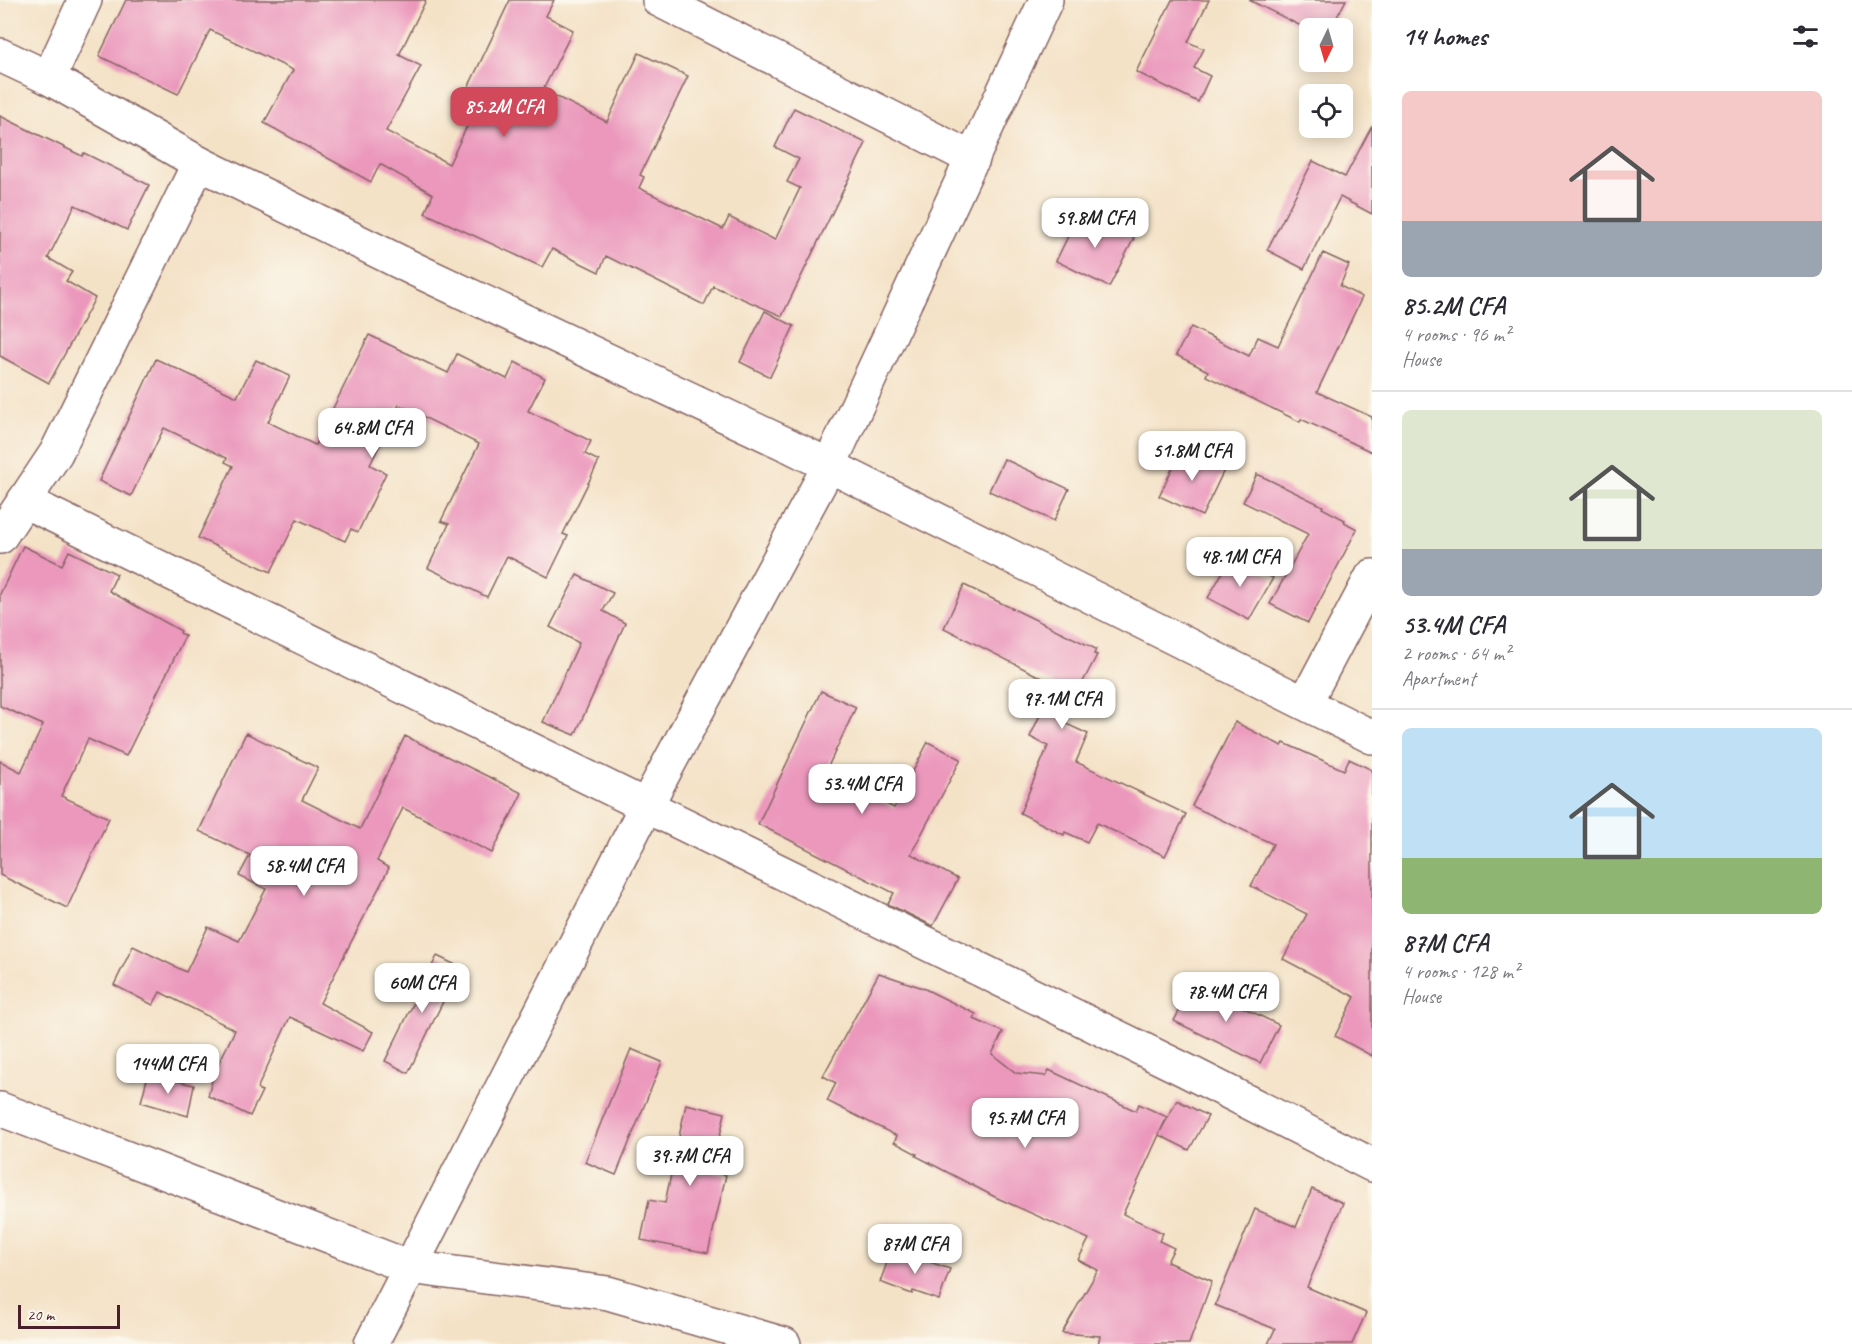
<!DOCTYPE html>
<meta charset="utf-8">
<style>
body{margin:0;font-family:Caveat,sans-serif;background:#f2f2f3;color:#2b2b33;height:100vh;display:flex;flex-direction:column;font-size:22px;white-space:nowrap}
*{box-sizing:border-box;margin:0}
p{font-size:20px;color:#7c7c81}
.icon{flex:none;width:33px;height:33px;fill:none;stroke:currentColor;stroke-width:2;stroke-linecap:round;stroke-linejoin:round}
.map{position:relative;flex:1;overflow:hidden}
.drawer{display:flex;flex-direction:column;background:#fff;width:480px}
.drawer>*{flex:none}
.needle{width:39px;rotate:185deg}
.buttons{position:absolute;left:1299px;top:18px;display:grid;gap:12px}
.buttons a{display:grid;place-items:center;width:54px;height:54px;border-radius:9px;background:#fff;box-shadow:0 3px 15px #0003;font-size:30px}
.scale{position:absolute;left:18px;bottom:15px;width:102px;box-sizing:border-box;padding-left:6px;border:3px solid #4a1f2b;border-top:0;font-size:16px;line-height:21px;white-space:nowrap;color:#4a1f2b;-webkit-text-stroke:4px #fbf7ec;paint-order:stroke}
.price{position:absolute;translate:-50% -51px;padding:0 14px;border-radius:12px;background:#fff;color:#222;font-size:20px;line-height:39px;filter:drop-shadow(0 2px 3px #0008)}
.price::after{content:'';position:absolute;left:50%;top:36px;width:18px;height:14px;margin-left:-9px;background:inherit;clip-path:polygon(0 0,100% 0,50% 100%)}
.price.on{background:#d1495b;color:#fff}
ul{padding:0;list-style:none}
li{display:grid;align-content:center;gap:12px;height:318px;padding:0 30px}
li+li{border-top:2px solid #e1e1e2}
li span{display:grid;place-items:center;height:186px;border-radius:9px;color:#555}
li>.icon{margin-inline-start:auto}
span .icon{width:108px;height:108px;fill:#fffc;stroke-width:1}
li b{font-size:26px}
h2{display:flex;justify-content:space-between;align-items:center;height:72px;padding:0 30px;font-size:26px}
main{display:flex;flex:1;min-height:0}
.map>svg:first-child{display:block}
.building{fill:#eb98bc}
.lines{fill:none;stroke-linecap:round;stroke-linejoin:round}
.minor-casing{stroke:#866362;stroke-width:36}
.minor{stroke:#fff;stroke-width:33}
</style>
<main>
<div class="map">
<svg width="1372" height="1344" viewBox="0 0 1372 1344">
<rect width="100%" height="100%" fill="#fbf7ec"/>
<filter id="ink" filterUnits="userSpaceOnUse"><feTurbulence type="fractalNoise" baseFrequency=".0167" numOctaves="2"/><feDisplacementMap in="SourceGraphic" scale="12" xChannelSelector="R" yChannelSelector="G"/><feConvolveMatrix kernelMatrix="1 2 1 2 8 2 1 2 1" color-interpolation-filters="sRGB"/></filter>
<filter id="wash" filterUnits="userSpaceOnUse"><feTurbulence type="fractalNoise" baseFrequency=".008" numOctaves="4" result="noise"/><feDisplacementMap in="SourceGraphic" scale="24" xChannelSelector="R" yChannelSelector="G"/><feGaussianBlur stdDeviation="1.35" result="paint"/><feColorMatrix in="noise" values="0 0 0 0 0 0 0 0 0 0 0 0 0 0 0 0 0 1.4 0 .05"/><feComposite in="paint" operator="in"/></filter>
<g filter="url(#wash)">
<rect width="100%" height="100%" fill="#f4e2c7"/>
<g id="blocks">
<g class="building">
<path d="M126,0h300l-27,55 22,11 -35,65 63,33 22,-46 -14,-7 53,-111h44l-8,16 27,14 -30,60 64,32 32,-69 49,23 -48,99 4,2 -5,11 84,41 6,-12 46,23 25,-52 -13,-6 12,-23 -24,-12 19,-39 72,35 -84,173 -69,-30 -9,19 -98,-49 -7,16 -47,-23 -10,18 -117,-54 8,-19 -53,-30 -9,18 -107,-59 29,-53 -83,-40 -32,64 -79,-38z"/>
<path d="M1172,0h37l-21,42 16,7 -10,19 16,8 -12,26 -62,-30z"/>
<path d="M1249,0h97l-15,28h-26z"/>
<path d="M0,116l82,40 2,-3 65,32 -22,45 -52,-25 -27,53 24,14 -6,9 29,17 -46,85 -49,-27z"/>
<path d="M1372,126v88l-32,-17 -36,72 -37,-19 46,-89 32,16z"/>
<path d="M1080,212l54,26 -25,49 -53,-26z"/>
<path d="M1323,253l26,12 -9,21 22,11 -45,95 55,25v35l-71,-33 -1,3 -94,-46 2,-5 -32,-16 15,-28 58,29 9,-19 20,9z"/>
<path d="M765,311l29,15 -24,51 -30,-15z"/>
<path d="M369,335l79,38 9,-19 50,25 8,-17 30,16 -17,33 63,30 -6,13 14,7 -36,73 5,2 -20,41 -41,-21 -20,41 -59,-29 21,-44 -8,-3 38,-77 -80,-39 -29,60 16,8 -28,59 -7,-3 -6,12 -48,-22 -26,53 -73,-34 35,-72 -8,-4 2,-4 -63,-30 -33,68 -32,-15 57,-122 81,38 19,-37 34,16 -22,46 47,23z"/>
<path d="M1182,449l43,19 -23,48 -43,-20z"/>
<path d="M1004,459l65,30 -15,32 -65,-30z"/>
<path d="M1257,474l66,32 -1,2 23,12 -1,2 13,7 -49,94 -38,-19 38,-70 -65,-32z"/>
<path d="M23,546l39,19 7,-14 48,23 -8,17 72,40 -1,2 5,3 -59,120 -38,-17 -27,57 48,22 -42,90 -67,-33v-114l21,11 22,-47 -43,-19v-112z"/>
<path d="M1232,556l41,22 -24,42 -41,-22z"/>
<path d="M577,575l36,18 -10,18 22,12 -50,112 -32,-13 36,-79 -29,-16z"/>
<path d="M964,585l132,64 -2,5 3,1 -35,67 26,12 -12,28 110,52 -21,42 -68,-33 -10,19 -22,-10 -1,3 -44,-22 28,-67 -18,-9 24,-53 -110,-56z"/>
<path d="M821,691l35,16 -31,66 69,35 34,-66 33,17 -50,95 47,25 -25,47 -45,-22 6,-11 -136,-69z"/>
<path d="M1235,722l47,24 2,-3 60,27 5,-11 23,11v286l-37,-20 20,-39 -72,-38 24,-45 -56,-28 22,-42 -81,-38z"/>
<path d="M246,733l72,35 -16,32 58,29 45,-93 117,57 -30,60 -89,-45 -26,53 12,7 -69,135 53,29 -10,19 -73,-34 -33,72 5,2 -12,25 -42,-20 6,-23 21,-43 -75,-38 -7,13 -39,-20 19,-39 53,26 22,-45 31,14 27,-52 -27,-13 11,-21 -51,-24z"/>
<path d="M437,956l23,11 -52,106 -23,-12z"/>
<path d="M879,973l44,15 53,26 -2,5 29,13 -11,22 24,19 30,3 3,-6 87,41 3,-7 28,13 -8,17 18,-34 31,16 -19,34 -30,-15 -36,79 40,19 -4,8 15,7 -7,14 45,19 -23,63h-91l2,-8 -38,-3 36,-63 -20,-10 11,-21 -94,-42 -79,-41 1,-2 -23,-12 3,-6 -70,-35 9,-18 -13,-7z"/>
<path d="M1193,983l86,42 -19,38 -86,-42z"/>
<path d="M631,1049l31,13 -46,113 -31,-13z"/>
<path d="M148,1075l46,10 -6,31 -47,-14z"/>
<path d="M686,1104l39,9 -13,59 14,3 -18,78 -67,-13 8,-40 16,3z"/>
<path d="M1312,1189l31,14 -36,84 59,26 -14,31h-84l7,-15 -60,-24 40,-96 41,18z"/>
<path d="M892,1249l58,20 -11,31 -26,-9 -1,3 -32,-12z"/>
</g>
</g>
</g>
<g filter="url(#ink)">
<use href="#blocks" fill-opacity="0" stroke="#866362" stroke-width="1.5"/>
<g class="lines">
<defs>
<g id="minor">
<path d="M659,0l314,159"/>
<path d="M0,55l49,23 150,85 217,107 374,176 582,291"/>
<path d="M49,78l36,-78"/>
<path d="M24,501l1163,570 185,94"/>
<path d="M0,537l56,-84 143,-290"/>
<path d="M1307,699l65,-123"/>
<path d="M0,1109l409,158 199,26 176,51"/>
<path d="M371,1344l275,-538 183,-340 217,-466"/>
</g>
</defs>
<use href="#minor" class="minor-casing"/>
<use href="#minor" class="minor"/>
</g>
</g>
</svg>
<div class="buttons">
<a><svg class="needle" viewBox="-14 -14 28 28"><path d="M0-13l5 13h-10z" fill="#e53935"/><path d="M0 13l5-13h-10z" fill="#7c7c81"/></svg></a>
<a><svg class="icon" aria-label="locate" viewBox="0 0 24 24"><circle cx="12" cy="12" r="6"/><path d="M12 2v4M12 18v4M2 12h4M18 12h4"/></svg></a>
</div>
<div class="scale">20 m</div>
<b class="price on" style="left:504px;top:138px">85.2M CFA</b>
<b class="price" style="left:1095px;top:249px">59.8M CFA</b>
<b class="price" style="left:372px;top:459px">64.8M CFA</b>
<b class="price" style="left:1192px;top:482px">51.8M CFA</b>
<b class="price" style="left:1240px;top:588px">48.1M CFA</b>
<b class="price" style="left:1062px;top:730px">97.1M CFA</b>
<b class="price" style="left:862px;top:815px">53.4M CFA</b>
<b class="price" style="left:304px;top:897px">58.4M CFA</b>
<b class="price" style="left:422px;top:1014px">60M CFA</b>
<b class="price" style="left:1226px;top:1023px">78.4M CFA</b>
<b class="price" style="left:168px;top:1095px">144M CFA</b>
<b class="price" style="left:1025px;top:1149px">95.7M CFA</b>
<b class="price" style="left:690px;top:1187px">39.7M CFA</b>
<b class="price" style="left:915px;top:1275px">87M CFA</b>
</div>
<section class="drawer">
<h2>14 homes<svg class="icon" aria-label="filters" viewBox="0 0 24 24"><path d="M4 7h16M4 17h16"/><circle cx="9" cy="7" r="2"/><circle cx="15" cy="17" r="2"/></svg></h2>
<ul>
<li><span style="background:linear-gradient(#f6c9c9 70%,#9aa5b1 0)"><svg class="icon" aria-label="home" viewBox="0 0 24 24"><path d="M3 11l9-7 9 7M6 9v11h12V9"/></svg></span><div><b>85.2M CFA</b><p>4 rooms · 96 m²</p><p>House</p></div></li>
<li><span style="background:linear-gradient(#dfe7d0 75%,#9aa5b1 0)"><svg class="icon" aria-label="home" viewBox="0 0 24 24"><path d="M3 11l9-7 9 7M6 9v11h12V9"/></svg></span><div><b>53.4M CFA</b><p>2 rooms · 64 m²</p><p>Apartment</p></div></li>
<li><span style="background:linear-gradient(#bfe0f5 70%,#8fb573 0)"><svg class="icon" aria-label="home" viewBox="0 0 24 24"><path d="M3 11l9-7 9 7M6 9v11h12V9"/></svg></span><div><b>87M CFA</b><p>4 rooms · 128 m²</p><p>House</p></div></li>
</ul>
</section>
</main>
